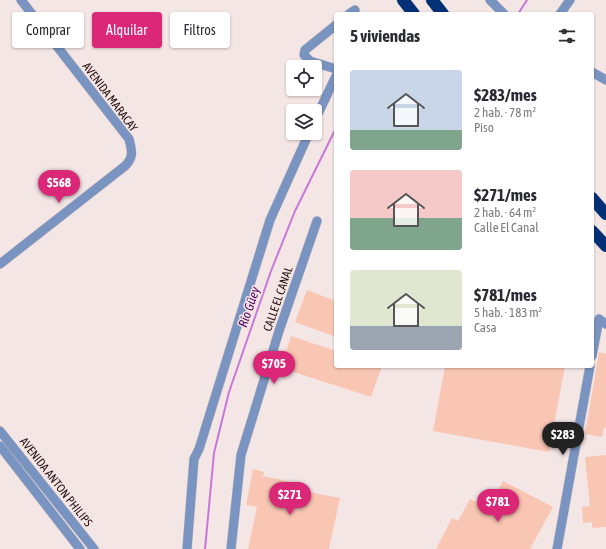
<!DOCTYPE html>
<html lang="es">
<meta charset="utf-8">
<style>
body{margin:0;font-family:"Asap Condensed",sans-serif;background:#f7f7f7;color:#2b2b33;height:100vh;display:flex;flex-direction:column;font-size:15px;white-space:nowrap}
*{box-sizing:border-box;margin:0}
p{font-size:13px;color:#7c7c81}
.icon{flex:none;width:22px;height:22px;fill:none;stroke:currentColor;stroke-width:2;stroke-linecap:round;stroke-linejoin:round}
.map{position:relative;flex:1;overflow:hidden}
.side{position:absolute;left:334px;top:12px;width:260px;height:356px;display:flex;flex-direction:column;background:#fff;border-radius:4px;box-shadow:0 1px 3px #0004}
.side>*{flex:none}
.top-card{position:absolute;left:12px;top:12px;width:262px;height:36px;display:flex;gap:8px}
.buttons{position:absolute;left:286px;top:60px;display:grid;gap:8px}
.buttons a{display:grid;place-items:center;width:36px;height:36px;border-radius:4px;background:#fff;box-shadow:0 1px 3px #0004;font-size:20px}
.price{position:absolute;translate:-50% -34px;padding:0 9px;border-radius:14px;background:#db2777;color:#fff;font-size:13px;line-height:26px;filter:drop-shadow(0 1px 2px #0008)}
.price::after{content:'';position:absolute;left:50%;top:24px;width:12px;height:9px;margin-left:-6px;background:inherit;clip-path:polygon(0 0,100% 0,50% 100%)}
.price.selected{background:#222;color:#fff}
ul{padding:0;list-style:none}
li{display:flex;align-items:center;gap:12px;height:100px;padding:0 16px}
li span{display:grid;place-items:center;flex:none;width:112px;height:80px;border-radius:4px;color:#555}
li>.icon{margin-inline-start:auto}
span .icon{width:48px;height:48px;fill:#fffc;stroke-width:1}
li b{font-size:17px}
h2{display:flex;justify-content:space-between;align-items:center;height:48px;padding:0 16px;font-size:17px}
.tag{padding:0 14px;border-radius:4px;background:#fff;box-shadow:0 1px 3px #0004;font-size:14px;line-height:36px}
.tag.selected{background:#db2777;color:#fff}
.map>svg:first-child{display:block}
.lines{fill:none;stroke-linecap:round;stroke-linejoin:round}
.stream{stroke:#c677d9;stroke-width:2}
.building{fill:#fac6b4}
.minor-casing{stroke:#d4c4c4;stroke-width:10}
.highway-casing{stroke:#d4c4c4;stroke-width:13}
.minor{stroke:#7994c0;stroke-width:9}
.highway{stroke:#023076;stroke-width:12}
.labels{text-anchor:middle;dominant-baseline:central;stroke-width:3;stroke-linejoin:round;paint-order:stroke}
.street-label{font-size:12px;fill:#260f0f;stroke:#f5e6e6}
.water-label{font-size:13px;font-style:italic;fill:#500060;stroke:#f5e6e6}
</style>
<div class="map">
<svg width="606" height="549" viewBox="0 0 606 549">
<rect width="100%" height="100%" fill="#f5e6e6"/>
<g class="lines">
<g class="stream">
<path d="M518,14l9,-14"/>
<path d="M205,549l9,-96 15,-61 42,-121 24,-60 41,-83"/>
</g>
</g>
<g class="building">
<path d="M307,290l29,11v36l-41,-15z"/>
<path d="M291,336l45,15v15h46l-11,31 -90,-29z"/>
<path d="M599,352l7,2v74h-2l-2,9 -17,-3z"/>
<path d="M445,366h120l-16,86 -116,-21z"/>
<path d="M606,455v72l-14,1v-6l-9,1 -1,-16 8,-1 -5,-49z"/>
<path d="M253,469l11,3 -1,4 37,8 -1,6 41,8 -11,51h-81l9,-42 -11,-2z"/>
<path d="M503,481l50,26 -23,42h-94l16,-31 6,3 12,-22 18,9z"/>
</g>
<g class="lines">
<defs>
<g id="minor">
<path d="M490,0l14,14"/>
<path d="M349,14l6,-4"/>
<path d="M560,14l10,-14"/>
<path d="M336,25l-31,25 -1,5 6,6 26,8"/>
<path d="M592,72l14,8"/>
<path d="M315,120l21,-44"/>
<path d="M0,264l125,-98c9,-9 7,-15 4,-27l-108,-139"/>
<path d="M592,356l7,-37 7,5"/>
<path d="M0,431l94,118"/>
<path d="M0,446l80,103"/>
<path d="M187,549l7,-90 5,-10 71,-229 39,-87"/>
<path d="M231,549l10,-94 38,-124 38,-110"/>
<path d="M557,549l33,-183"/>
</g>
<g id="highway">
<path d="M403,0l11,14"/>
<path d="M432,0l11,14"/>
<path d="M592,198l14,16"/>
<path d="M592,231l14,15"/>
</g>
</defs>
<use href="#minor" class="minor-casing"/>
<use href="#highway" class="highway-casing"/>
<use href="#minor" class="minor"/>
<use href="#highway" class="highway"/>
</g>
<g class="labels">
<g class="street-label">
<text transform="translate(110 97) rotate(53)">AVENIDA MARACAY</text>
<text transform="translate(278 299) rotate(-71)">CALLE EL CANAL</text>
<text transform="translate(56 482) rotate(52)">AVENIDA ANTON PHILIPS</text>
</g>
<g class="water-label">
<text transform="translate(249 307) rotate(-71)">Río Güey</text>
</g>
</g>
</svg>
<div class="buttons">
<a><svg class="icon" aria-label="locate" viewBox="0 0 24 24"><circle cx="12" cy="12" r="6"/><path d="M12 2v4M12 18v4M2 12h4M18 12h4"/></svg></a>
<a><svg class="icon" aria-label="layers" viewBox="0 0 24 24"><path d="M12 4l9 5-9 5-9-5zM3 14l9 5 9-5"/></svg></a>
</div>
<b class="price" style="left:59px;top:204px">$568</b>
<b class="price" style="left:274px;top:385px">$705</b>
<b class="price selected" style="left:563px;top:456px">$283</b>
<b class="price" style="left:290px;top:516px">$271</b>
<b class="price" style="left:498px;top:523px">$781</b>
<div class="top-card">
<a class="tag">Comprar</a>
<a class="tag selected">Alquilar</a>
<a class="tag">Filtros</a>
</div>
<section class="side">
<h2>5 viviendas<svg class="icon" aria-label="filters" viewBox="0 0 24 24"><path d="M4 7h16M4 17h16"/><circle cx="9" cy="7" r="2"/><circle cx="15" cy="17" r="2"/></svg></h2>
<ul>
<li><span style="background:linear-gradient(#c9d6e8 75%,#7fa58c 0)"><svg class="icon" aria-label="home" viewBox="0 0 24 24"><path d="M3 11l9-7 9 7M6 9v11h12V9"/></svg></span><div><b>$283/mes</b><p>2 hab. · 78 m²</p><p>Piso</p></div></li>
<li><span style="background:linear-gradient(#f6c9c9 60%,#7fa58c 0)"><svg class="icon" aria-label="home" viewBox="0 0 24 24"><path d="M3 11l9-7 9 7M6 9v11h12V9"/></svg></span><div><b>$271/mes</b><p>2 hab. · 64 m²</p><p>Calle El Canal</p></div></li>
<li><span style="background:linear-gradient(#dfe7d0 70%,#9aa5b1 0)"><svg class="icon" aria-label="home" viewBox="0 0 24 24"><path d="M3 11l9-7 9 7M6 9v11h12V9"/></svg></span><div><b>$781/mes</b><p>5 hab. · 183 m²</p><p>Casa</p></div></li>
</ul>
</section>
</div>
